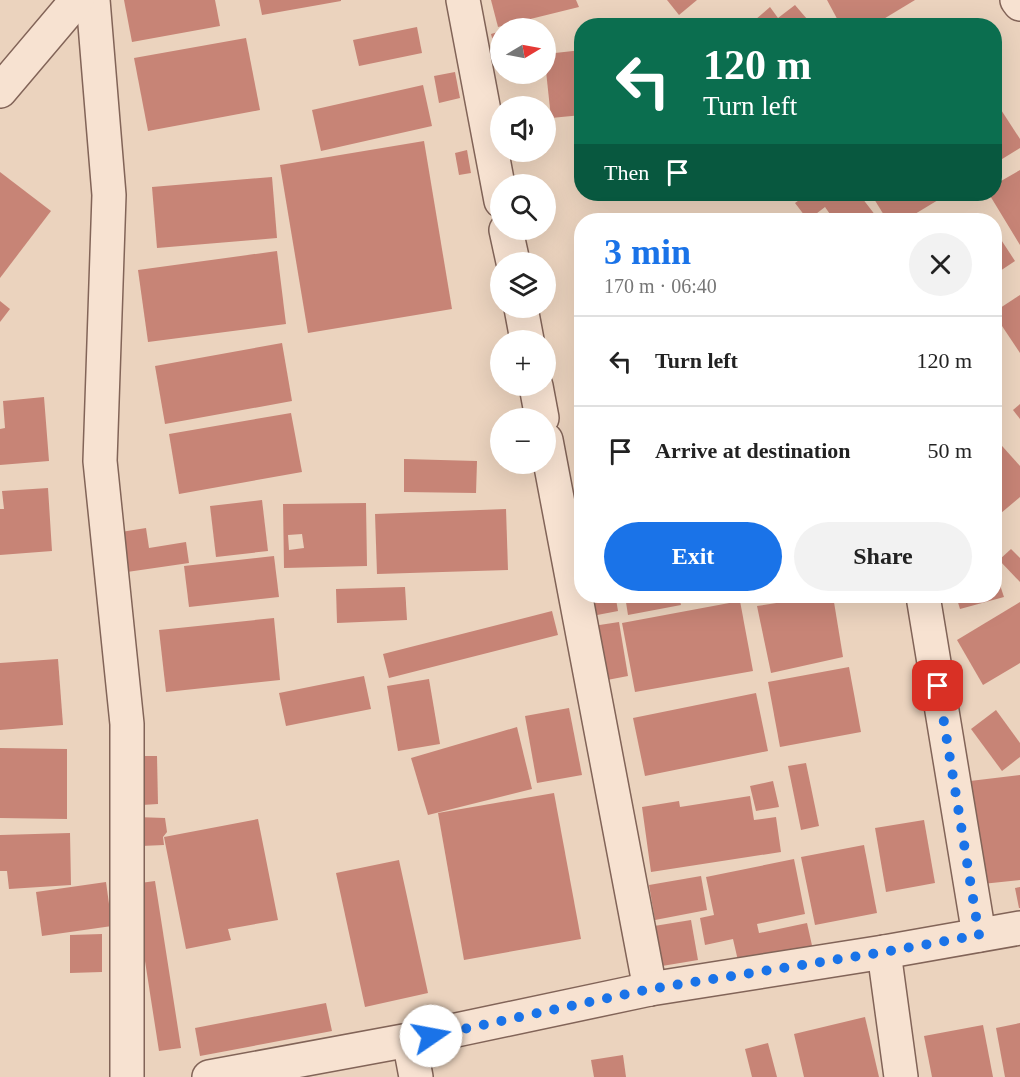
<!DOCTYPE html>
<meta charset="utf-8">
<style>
:root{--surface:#fff;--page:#f2f2f2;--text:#222;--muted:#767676;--line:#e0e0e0;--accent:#1a73e8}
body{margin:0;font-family:Georgia,serif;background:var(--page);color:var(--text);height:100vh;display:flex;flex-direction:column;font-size:22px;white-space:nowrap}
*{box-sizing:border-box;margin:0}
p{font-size:20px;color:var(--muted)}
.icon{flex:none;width:33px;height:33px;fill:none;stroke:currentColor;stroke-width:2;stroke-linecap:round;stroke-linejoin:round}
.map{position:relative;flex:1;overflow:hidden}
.side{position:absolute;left:574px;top:213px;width:428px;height:390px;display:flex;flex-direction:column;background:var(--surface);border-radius:24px;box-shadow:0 6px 24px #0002}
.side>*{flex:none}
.top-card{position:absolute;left:574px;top:18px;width:428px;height:183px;border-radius:24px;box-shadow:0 6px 24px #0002;background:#0b6e4f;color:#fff;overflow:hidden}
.needle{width:39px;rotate:80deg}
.tools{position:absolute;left:490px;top:18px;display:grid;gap:12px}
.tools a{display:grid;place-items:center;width:66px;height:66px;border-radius:50%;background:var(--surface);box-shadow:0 6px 24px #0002;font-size:30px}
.pin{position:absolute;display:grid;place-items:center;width:51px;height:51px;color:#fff;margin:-26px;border-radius:12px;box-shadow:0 3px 9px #0006}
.me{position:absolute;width:66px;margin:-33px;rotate:78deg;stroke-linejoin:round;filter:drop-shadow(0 0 4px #0008)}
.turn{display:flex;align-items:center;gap:21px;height:126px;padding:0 30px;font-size:27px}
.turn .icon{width:78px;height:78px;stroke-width:2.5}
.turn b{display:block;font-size:42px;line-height:51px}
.then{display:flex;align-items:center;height:57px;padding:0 30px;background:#0003;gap:12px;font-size:22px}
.round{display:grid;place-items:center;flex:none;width:63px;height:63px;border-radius:32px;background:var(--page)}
.overview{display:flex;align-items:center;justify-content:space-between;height:102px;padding:0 30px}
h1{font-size:36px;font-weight:800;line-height:45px;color:var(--accent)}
.action{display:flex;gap:12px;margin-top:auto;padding:12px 30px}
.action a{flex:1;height:69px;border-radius:36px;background:var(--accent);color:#fff;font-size:24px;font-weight:800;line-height:69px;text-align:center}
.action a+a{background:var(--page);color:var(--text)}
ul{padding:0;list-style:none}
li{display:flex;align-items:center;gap:18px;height:90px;padding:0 30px;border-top:2px solid var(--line)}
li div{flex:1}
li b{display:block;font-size:22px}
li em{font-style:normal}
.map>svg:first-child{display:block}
.building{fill:#c78476;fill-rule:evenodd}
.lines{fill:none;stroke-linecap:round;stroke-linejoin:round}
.minor-casing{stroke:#826458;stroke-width:36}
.minor{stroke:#f7e2d1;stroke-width:33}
.route{stroke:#1a73e8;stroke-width:10;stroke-dasharray:0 18}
</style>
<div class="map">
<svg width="1020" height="1077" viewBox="0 0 1020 1077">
<rect width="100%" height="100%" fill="#ebd3be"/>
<!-- building -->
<g class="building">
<polygon points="124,0 215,0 220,26 132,42"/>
<polygon points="259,0 341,0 341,1 262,15"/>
<polygon points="491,0 576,0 579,7 498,27"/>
<polygon points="667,0 697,0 679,15"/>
<polygon points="827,0 915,0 872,26 841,26"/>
<polygon points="795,5 813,26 748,26 770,7 778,18"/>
<polygon points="534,22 535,28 513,28"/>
<polygon points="417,27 422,53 359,66 353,40"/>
<polygon points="501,31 501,68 500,68 491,34"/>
<polygon points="246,38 260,110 148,131 134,58"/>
<polygon points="582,50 582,115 551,118 546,71 546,54"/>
<polygon points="455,72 460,98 439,103 434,76"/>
<polygon points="423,85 432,126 321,151 312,110"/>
<polygon points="994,99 1020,139 1020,148 994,164"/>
<polygon points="424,141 452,309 308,333 280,165"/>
<polygon points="467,150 471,173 459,175 455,153"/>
<polygon points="1020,170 1020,245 989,194 994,194 994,185"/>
<polygon points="0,172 51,211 0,278"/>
<polygon points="272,177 277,238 157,248 152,187"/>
<polygon points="808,194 859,194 879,220 828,220 832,217 825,207 808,220 795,203"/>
<polygon points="871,194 948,194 905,220 887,220"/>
<polygon points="946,214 950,220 936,220"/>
<polygon points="994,229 1015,261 994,275"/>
<polygon points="277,251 286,324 148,342 138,270"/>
<polygon points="1020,295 1020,353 994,314 994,312"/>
<polygon points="0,301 10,309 0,322"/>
<polygon points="282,343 292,401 165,424 155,366"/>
<polygon points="44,397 49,461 0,465 0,429 5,428 3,401"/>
<polygon points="1020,404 1020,419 1013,410"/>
<polygon points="291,413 302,472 179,494 169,434"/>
<polygon points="994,437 1020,466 1020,497 994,519"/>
<polygon points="404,459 477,461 476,493 404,492"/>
<polygon points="48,488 52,551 0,555 0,509 4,509 2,491"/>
<polygon points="262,500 268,551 216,557 210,506"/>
<path d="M366,503l1,63 -83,2 -1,-64zM302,534l2,14 -15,2 -1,-15z"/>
<polygon points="506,509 508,570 377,574 375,514"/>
<polygon points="146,528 149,548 186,542 189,563 127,572 121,532"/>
<polygon points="1011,549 1020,558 1020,582 999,560"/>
<polygon points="274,556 279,597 189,607 184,566"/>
<polygon points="994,567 1004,597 960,609 956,596 994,596"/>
<polygon points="405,587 407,620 337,623 336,589"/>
<polygon points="625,596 679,596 681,605 628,615"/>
<polygon points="681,596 719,596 719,597 683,603"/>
<polygon points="821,596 833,596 843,657 771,673 757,606"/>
<polygon points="616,599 618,611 592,616 590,604"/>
<polygon points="740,601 753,671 635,692 622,623"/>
<polygon points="1020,602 1020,663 983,685 957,640"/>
<polygon points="552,611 558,635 389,678 383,654"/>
<polygon points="274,618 280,680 166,692 159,630"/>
<polygon points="619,622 628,676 602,681 593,626"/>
<polygon points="58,659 63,725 0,730 0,663"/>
<polygon points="849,667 861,732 780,747 768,682"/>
<polygon points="364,676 371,709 286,726 279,693"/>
<polygon points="429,679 440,744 398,751 387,686"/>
<polygon points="756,693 768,751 645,776 633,718"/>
<polygon points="569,708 582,775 537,783 525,716"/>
<polygon points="996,710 1020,743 1020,757 1002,771 971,729"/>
<polygon points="517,727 532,789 428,815 411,758"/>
<polygon points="0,748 67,749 67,819 0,818"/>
<polygon points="141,756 157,756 158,804 142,805"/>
<polygon points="806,763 819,826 801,830 788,766"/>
<polygon points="1020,775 1020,880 982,884 970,781"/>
<polygon points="773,781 779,807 756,811 750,786"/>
<polygon points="554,793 581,939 464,960 438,813"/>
<polygon points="750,796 754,820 776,817 781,852 651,872 642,807 679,801 680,807"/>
<polygon points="136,817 165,818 167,832 163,837 164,845 141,846"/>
<polygon points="258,819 278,920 228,929 231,940 186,949 164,837"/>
<polygon points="924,820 935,883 886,892 875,828"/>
<polygon points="70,833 71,885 9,889 7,871 0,871 0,835"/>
<polygon points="864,845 877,913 815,925 801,857"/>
<polygon points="794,859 805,914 757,924 759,933 807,923 813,950 739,965 733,939 705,945 700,918 714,915 706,877"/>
<polygon points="399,860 428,993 365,1007 336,873"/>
<polygon points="701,876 707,910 655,920 649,885"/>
<polygon points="155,881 181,1048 159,1051 133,884"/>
<polygon points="106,882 112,926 42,936 36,892"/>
<polygon points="1020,887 1020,908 1019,908 1015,888"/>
<polygon points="691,920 698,960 656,967 648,927"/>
<polygon points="102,934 102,972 70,973 70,935"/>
<polygon points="326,1003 332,1031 200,1056 195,1028"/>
<polygon points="865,1017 879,1077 804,1077 794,1034"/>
<polygon points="1020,1023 1020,1077 1005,1077 996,1028"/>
<polygon points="983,1025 993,1077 932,1077 924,1036"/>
<polygon points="768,1043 777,1077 752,1077 745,1049"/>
<polygon points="623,1055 626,1077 594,1077 591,1060"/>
</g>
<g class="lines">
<!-- minor casing -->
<g class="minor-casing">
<g id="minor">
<polyline points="93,0 109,195 100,461 127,724 127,1077"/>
<polyline points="463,0 501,201"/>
<polyline points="1017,0 1020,4"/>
<polyline points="0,91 77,0"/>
<polyline points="506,230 513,262"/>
<polyline points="521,308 527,340"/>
<polyline points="536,386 542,418"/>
<polyline points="546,440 650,989"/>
<polyline points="923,596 979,935"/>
<polyline points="884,952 901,1077"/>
<polyline points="409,1040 416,1077"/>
<polyline points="209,1077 409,1040 650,989 884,952 1020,928"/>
</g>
</g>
<!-- minor -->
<use href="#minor" class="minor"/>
</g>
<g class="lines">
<!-- route -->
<polyline class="route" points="431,1036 650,989 884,952 979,935 938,686"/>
</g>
</svg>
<div class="tools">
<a><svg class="needle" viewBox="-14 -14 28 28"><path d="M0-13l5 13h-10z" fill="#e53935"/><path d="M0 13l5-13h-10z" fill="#767676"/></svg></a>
<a><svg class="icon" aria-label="sound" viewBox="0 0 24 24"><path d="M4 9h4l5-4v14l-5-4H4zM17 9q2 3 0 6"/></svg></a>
<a><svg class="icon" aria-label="search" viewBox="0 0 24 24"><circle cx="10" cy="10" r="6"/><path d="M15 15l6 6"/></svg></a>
<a><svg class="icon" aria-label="layers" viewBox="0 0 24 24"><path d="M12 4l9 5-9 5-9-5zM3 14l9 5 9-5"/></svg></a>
<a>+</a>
<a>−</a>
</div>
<div class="pin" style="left:938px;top:686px;background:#d93025"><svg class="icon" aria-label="arrive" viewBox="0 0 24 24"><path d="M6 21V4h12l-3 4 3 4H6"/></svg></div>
<svg class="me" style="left:431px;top:1036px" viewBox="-20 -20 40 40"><circle r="19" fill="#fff"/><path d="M0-13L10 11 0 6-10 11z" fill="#1a73e8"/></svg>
<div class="top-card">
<div class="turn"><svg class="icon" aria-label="left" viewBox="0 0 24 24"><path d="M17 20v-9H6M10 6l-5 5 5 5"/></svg><div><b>120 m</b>Turn left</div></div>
<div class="then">Then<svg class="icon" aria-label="arrive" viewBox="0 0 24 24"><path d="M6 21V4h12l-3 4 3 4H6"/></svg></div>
</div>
<section class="side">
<div class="overview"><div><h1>3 min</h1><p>170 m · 06:40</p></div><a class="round"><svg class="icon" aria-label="close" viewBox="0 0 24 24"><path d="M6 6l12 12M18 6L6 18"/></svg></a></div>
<ul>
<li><svg class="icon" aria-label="left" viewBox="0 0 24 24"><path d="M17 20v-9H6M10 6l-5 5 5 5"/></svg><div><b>Turn left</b></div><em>120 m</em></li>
<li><svg class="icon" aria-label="arrive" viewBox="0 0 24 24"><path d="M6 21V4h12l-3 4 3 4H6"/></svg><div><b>Arrive at destination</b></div><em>50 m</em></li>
</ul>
<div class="action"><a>Exit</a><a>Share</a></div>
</section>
</div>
